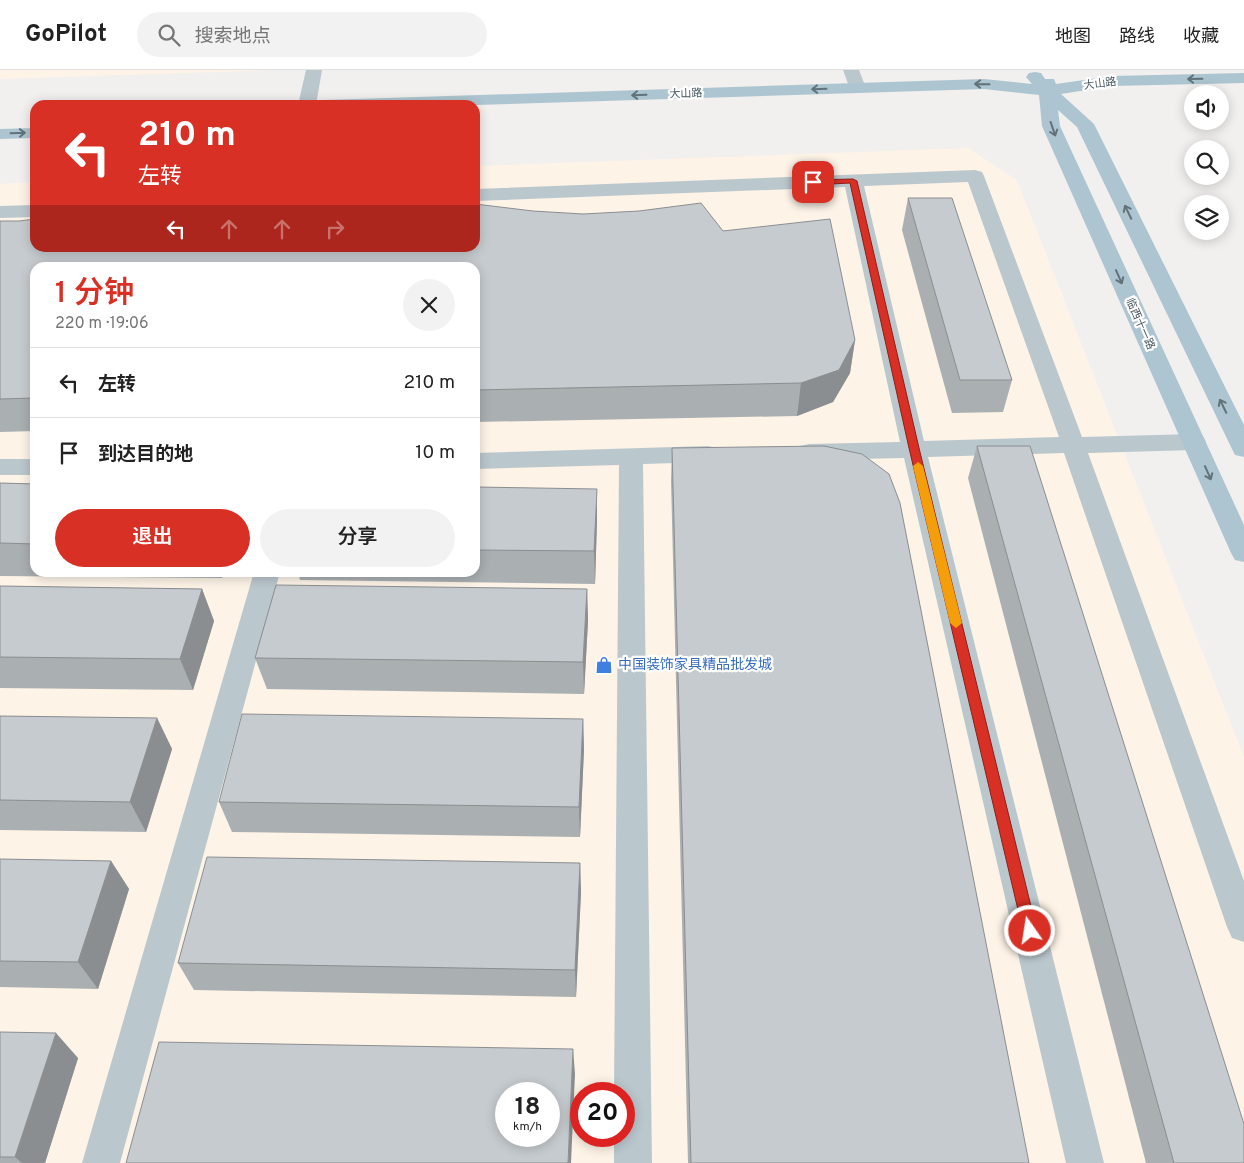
<!DOCTYPE html>
<html lang="zh">
<meta charset="utf-8">
<style>
:root{--surface:#fff;--page:#f2f2f2;--text:#222;--muted:#767676;--line:#e0e0e0;--accent:#d93025}
body{margin:0;font-family:Overpass,"Noto Sans SC",sans-serif;background:var(--page);color:var(--text);height:100vh;display:flex;flex-direction:column;font-size:19px;white-space:nowrap}
*{box-sizing:border-box;margin:0}
p{font-size:16px;color:var(--muted)}
.icon{flex:none;width:28px;height:28px;fill:none;stroke:currentColor;stroke-width:2;stroke-linecap:round;stroke-linejoin:round}
.map{position:relative;flex:1;overflow:hidden}
.details{position:absolute;left:30px;top:192px;width:450px;height:315px;display:flex;flex-direction:column;background:var(--surface);border-radius:15px;box-shadow:0 2px 12px #0003}
.details>*{flex:none}
.top-card{position:absolute;left:30px;top:30px;width:450px;height:152px;border-radius:15px;box-shadow:0 2px 12px #0003;background:#d93025;color:#fff;overflow:hidden}
.buttons{position:absolute;left:1184px;top:15px;display:grid;gap:10px}
.buttons a{display:grid;place-items:center;width:45px;height:45px;border-radius:50%;background:var(--surface);box-shadow:0 2px 12px #0003;font-size:25px}
.speed{position:absolute;left:495px;top:1012px;display:flex;gap:10px;font-size:25px;font-weight:700;text-align:center}
.speed>*{display:grid;place-content:center;width:65px;height:65px;border-radius:50%;background:var(--surface);box-shadow:0 2px 12px #0003;line-height:1}
.speed small{font-size:12px;font-weight:400}
.speed .limit{border:8px solid #d22;background:#fff;color:#111}
.pin{position:absolute;display:grid;place-items:center;width:42px;height:42px;color:#fff;margin:-21px;border-radius:10px;box-shadow:0 2px 8px #0006}
.me{position:absolute;width:55px;margin:-28px;rotate:347deg;stroke-linejoin:round;filter:drop-shadow(0 0 4px #0008)}
.turn{display:flex;align-items:center;gap:18px;height:105px;padding:0 25px;font-size:22px}
.turn .icon{width:65px;height:65px;stroke-width:2.5}
.turn b{display:block;font-size:35px;line-height:42px}
.lanes{display:flex;align-items:center;height:48px;padding:0 25px;background:#0003;justify-content:center;gap:25px;direction:ltr}
.lanes .off{opacity:.35}
.round{display:grid;place-items:center;flex:none;width:52px;height:52px;border-radius:26px;background:var(--page)}
.headline{display:flex;align-items:center;justify-content:space-between;height:85px;padding:0 25px}
h1{font-size:30px;font-weight:600;line-height:38px;color:var(--accent)}
.cta{display:flex;gap:10px;margin-top:auto;padding:10px 25px}
.cta a{flex:1;height:58px;border-radius:30px;background:var(--accent);color:#fff;font-size:20px;font-weight:600;line-height:58px;text-align:center}
.cta a+a{background:var(--page);color:var(--text)}
ul{padding:0;list-style:none}
li{display:flex;align-items:center;gap:15px;height:70px;padding:0 25px;border-top:1px solid var(--line)}
li div{flex:1}
li b{display:block;font-size:19px}
li em{font-style:normal}
header{display:flex;align-items:center;gap:30px;box-sizing:border-box;height:70px;padding:0 25px;background:var(--surface);border-bottom:1px solid var(--line)}
header strong{font-size:24px}
nav{display:flex;gap:28px;margin-inline-start:auto;font-size:18px}
.search{width:350px;height:45px;background:var(--page);display:flex;align-items:center;gap:12px;box-sizing:border-box;padding:0 18px;border-radius:28px;color:var(--muted);font-size:19px}
.map>svg:first-child{display:block}
.commercial{fill:#fdf3e7;fill-rule:evenodd}
.lines{fill:none;stroke-linecap:round;stroke-linejoin:round}
.minor{fill:#bac7cd;fill-rule:evenodd}
.major{fill:#adc5d0;fill-rule:evenodd}
.wall{fill:#aaafb2}
.shaded-wall{fill:#8b8e91}
.building{fill:#c6cbcf;stroke:#8b8e91;fill-rule:evenodd}
.oneway{stroke:#60727a}
.route{fill:#d93025;stroke:#8d1f18}
.slow{fill:#f59e0b}
.labels{text-anchor:middle;dominant-baseline:central;stroke-width:4.5;stroke-linejoin:round;paint-order:stroke}
.far-street-label{font-size:11px;fill:#46575e;stroke:#fff}
.shop-label{font-size:14px;fill:#366cbe;stroke:#fff;text-anchor:start}
</style>
<header>
<strong>GoPilot</strong>
<div class="search"><svg class="icon" aria-label="search" viewBox="0 0 24 24"><circle cx="10" cy="10" r="6"/><path d="M15 15l6 6"/></svg>搜索地点</div>
<nav><a>地图</a><a>路线</a><a>收藏</a></nav>
</header>
<div class="map">
<svg width="1244" height="1093" viewBox="0 0 1244 1093">
<rect width="100%" height="100%" fill="#f2efef"/>
<!-- commercial -->
<g class="commercial">
<polygon points="0,0 277,0 0,9"/>
<path d="M968,78l49,32 227,577v406h-1244v-979l35,-2v66h440v-82zM35,198h440v304h-440zM506,1024h43v42h-43zM581,1024h43v42h-43z"/>
</g>
<g class="lines">
<!-- minor -->
<g class="minor">
<polygon points="306,0 322,0 316,35 298,35"/>
<polygon points="843,0 859,0 866,18 863,22 857,23 851,22"/>
<path d="M975,100l7,2 2,4 98,261 112,-3 9,2 3,6 -3,6 -9,2 -106,3 156,428v61l-12,-4 -5,-11 -163,-474 -136,4 176,706h-38l-162,-705 -95,2 -9,-2 -3,-6 3,-6 9,-2 91,-2 -55,-255 -370,14v-12zM968,112l91,255 -135,4 -60,-255z"/>
<polygon points="35,135 35,147 0,148 0,136"/>
<polygon points="708,376 717,378 720,384 717,390 708,392 643,394 652,1093 614,1093 614,1066 624,1066 624,1024 614,1024 619,395 475,399 475,383"/>
<rect x="0" y="389" width="35" height="16"/>
<polygon points="254,502 280,502 120,1093 82,1093"/>
</g>
<!-- major -->
<g class="major">
<polygon points="1035,2 1041,3 1045,9 1054,9 1056,14 1112,6 1244,3 1244,13 1112,16 1061,24 1094,54 1244,355 1244,387 1235,385 1232,379 1077,57 1058,40 1060,56 1244,455 1244,492 1235,490 1231,483 1042,56 1039,25 984,19 475,35 315,35 318,31 324,30 984,9 1032,14 1026,7 1029,3"/>
<polygon points="35,58 35,68 0,69 0,59"/>
</g>
</g>
<!-- wall -->
<g class="wall">
<polygon points="908,128 1012,310 1003,342 952,343 902,160"/>
<polygon points="533,141 723,161 855,270 850,303 833,332 797,346 475,352 475,198 35,198 35,361 0,362 0,151 35,178 475,178"/>
<polygon points="977,376 1244,1093 1146,1093 968,408"/>
<polygon points="672,378 1029,1093 688,1093 671,410"/>
<polygon points="0,413 35,414 35,502 224,502 222,508 0,506"/>
<polygon points="475,417 597,451 595,514 300,510 298,502 475,502"/>
<polygon points="0,516 202,519 214,551 193,620 0,618"/>
<polygon points="587,519 588,551 584,624 267,619 255,588"/>
<polygon points="0,646 157,648 172,679 146,762 0,760"/>
<polygon points="583,649 584,679 580,767 232,762 219,732"/>
<polygon points="0,789 111,791 129,819 98,919 0,917"/>
<polygon points="580,793 581,822 576,927 194,920 178,893"/>
<polygon points="0,962 78,988 45,1093 0,1093"/>
</g>
<!-- shaded-wall -->
<g class="shaded-wall">
<polygon points="855,270 850,303 833,332 797,346 801,313"/>
<polygon points="597,419 597,451 595,514 594,481"/>
<polygon points="220,502 224,502 222,508"/>
<polygon points="202,519 214,551 193,620 180,589"/>
<polygon points="587,519 588,551 584,624 583,592"/>
<polygon points="157,648 172,679 146,762 130,732"/>
<polygon points="583,649 584,679 580,767 579,737"/>
<polygon points="111,791 129,819 98,919 78,892"/>
<polygon points="580,793 581,822 576,927 575,900"/>
<polygon points="56,963 78,988 45,1093 22,1093 15,1087"/>
<polygon points="573,979 575,1004 571,1093 568,1093"/>
</g>
<!-- building -->
<g class="building">
<polygon points="908,128 952,128 1012,310 960,310"/>
<polygon points="701,133 723,161 830,149 855,270 839,300 801,313 475,320 475,198 35,198 35,328 0,329 0,151 19,151 35,149 35,178 475,178 475,134 533,141 583,144 639,141"/>
<polygon points="824,376 862,384 889,404 900,433 1029,1093 691,1093 672,378"/>
<polygon points="977,376 1030,376 1244,1054 1244,1093 1174,1093"/>
<polygon points="0,413 35,414 35,474 0,473"/>
<polygon points="475,417 597,419 594,481 475,480"/>
<polygon points="276,515 587,519 583,592 255,588"/>
<polygon points="0,516 202,519 180,589 0,587"/>
<polygon points="242,644 583,649 579,737 219,732"/>
<polygon points="0,646 157,648 130,732 0,730"/>
<polygon points="207,787 580,793 575,900 178,893"/>
<polygon points="0,789 111,791 78,892 0,891"/>
<polygon points="0,962 56,963 15,1087 0,1087"/>
<path d="M159,972l414,7 -5,114h-442zM506,1024h43v42h-43z"/>
</g>
<!-- one-way arrows -->
<defs><path id="oneway-shaft" d="M-6 0H5M1.5-3L5.5 0L1.5 3" fill="none" stroke-width="1.6" stroke-linecap="round" stroke-linejoin="round" transform="scale(1.25)"/></defs>
<g class="oneway">
<use href="#oneway-shaft" transform="translate(1195 9) rotate(179)"/>
<use href="#oneway-shaft" transform="translate(982 14) rotate(-179)"/>
<use href="#oneway-shaft" transform="translate(819 19) rotate(178)"/>
<use href="#oneway-shaft" transform="translate(639 25) rotate(178)"/>
<use href="#oneway-shaft" transform="translate(1053 59) rotate(71)"/>
<use href="#oneway-shaft" transform="translate(18 63) rotate(-2)"/>
<use href="#oneway-shaft" transform="translate(1128 142) rotate(-116)"/>
<use href="#oneway-shaft" transform="translate(1119 207) rotate(66)"/>
<use href="#oneway-shaft" transform="translate(1223 336) rotate(-116)"/>
<use href="#oneway-shaft" transform="translate(1208 403) rotate(66)"/>
</g>
<!-- route -->
<polygon class="route" points="853,109 857,111 919,378 1037,861 1035,866 1030,868 1025,866 1023,861 909,378 850,113 813,115 809,112 813,110"/>
<!-- slow -->
<polygon class="slow" points="918,392 923,396 962,553 956,558 950,553 913,396"/>
<!-- icons -->
<defs>
<g id="shop-bare" transform="scale(1.35)"><path d="M-5-2.5h2.3a2.7 3.5 0 0 1 5.4 0H5L5.5 6h-11ZM-1.5-2.5h3a1.5 2.3 0 0 0-3 0Z" fill="#3f7fe0" stroke="#fff" stroke-width="2.5" paint-order="stroke"/></g>
</defs>
<g fill-rule="evenodd">
<use href="#shop-bare" x="604" y="595"/>
</g>
<g class="labels">
<!-- far-street labels -->
<g class="far-street-label">
<text transform="translate(1100 14) rotate(-7)">大山路</text>
<text transform="translate(686 24) rotate(-2)">大山路</text>
<text transform="translate(1140 254) rotate(66)">临西十一路</text>
</g>
<!-- shop labels -->
<g class="shop-label">
<text x="618" y="595">中国装饰家具精品批发城</text>
</g>
</g>
</svg>
<div class="buttons">
<a><svg class="icon" aria-label="sound" viewBox="0 0 24 24"><path d="M4 9h4l5-4v14l-5-4H4zM17 9q2 3 0 6"/></svg></a>
<a><svg class="icon" aria-label="search" viewBox="0 0 24 24"><circle cx="10" cy="10" r="6"/><path d="M15 15l6 6"/></svg></a>
<a><svg class="icon" aria-label="layers" viewBox="0 0 24 24"><path d="M12 4l9 5-9 5-9-5zM3 14l9 5 9-5"/></svg></a>
</div>
<div class="speed"><div>18<small>km/h</small></div><div class="limit">20</div></div>
<div class="pin" style="left:813px;top:112px;background:#d93025"><svg class="icon" aria-label="arrive" viewBox="0 0 24 24"><path d="M6 21V4h12l-3 4 3 4H6"/></svg></div>
<svg class="me" style="left:1030px;top:861px" viewBox="-20 -20 40 40"><circle r="17" fill="#d93025" stroke="#fff" stroke-width="3"/><path d="M0-11L8 9 0 5-8 9z" fill="#fff"/></svg>
<div class="top-card">
<div class="turn"><svg class="icon" aria-label="left" viewBox="0 0 24 24"><path d="M17 20v-9H6M10 6l-5 5 5 5"/></svg><div><b>210 m</b>左转</div></div>
<div class="lanes"><svg class="icon" aria-label="left" viewBox="0 0 24 24"><path d="M17 20v-9H6M10 6l-5 5 5 5"/></svg><svg class="icon off" aria-label="ahead" viewBox="0 0 24 24"><path d="M12 20V5M6 11l6-6 6 6"/></svg><svg class="icon off" aria-label="ahead" viewBox="0 0 24 24"><path d="M12 20V5M6 11l6-6 6 6"/></svg><svg class="icon off" aria-label="right" viewBox="0 0 24 24"><path d="M7 20v-9h11M14 6l5 5-5 5"/></svg></div>
</div>
<section class="details">
<div class="headline"><div><h1>1 分钟</h1><p>220 m · 19:06</p></div><a class="round"><svg class="icon" aria-label="close" viewBox="0 0 24 24"><path d="M6 6l12 12M18 6L6 18"/></svg></a></div>
<ul>
<li><svg class="icon" aria-label="left" viewBox="0 0 24 24"><path d="M17 20v-9H6M10 6l-5 5 5 5"/></svg><div><b>左转</b></div><em>210 m</em></li>
<li><svg class="icon" aria-label="arrive" viewBox="0 0 24 24"><path d="M6 21V4h12l-3 4 3 4H6"/></svg><div><b>到达目的地</b></div><em>10 m</em></li>
</ul>
<div class="cta"><a>退出</a><a>分享</a></div>
</section>
</div>
